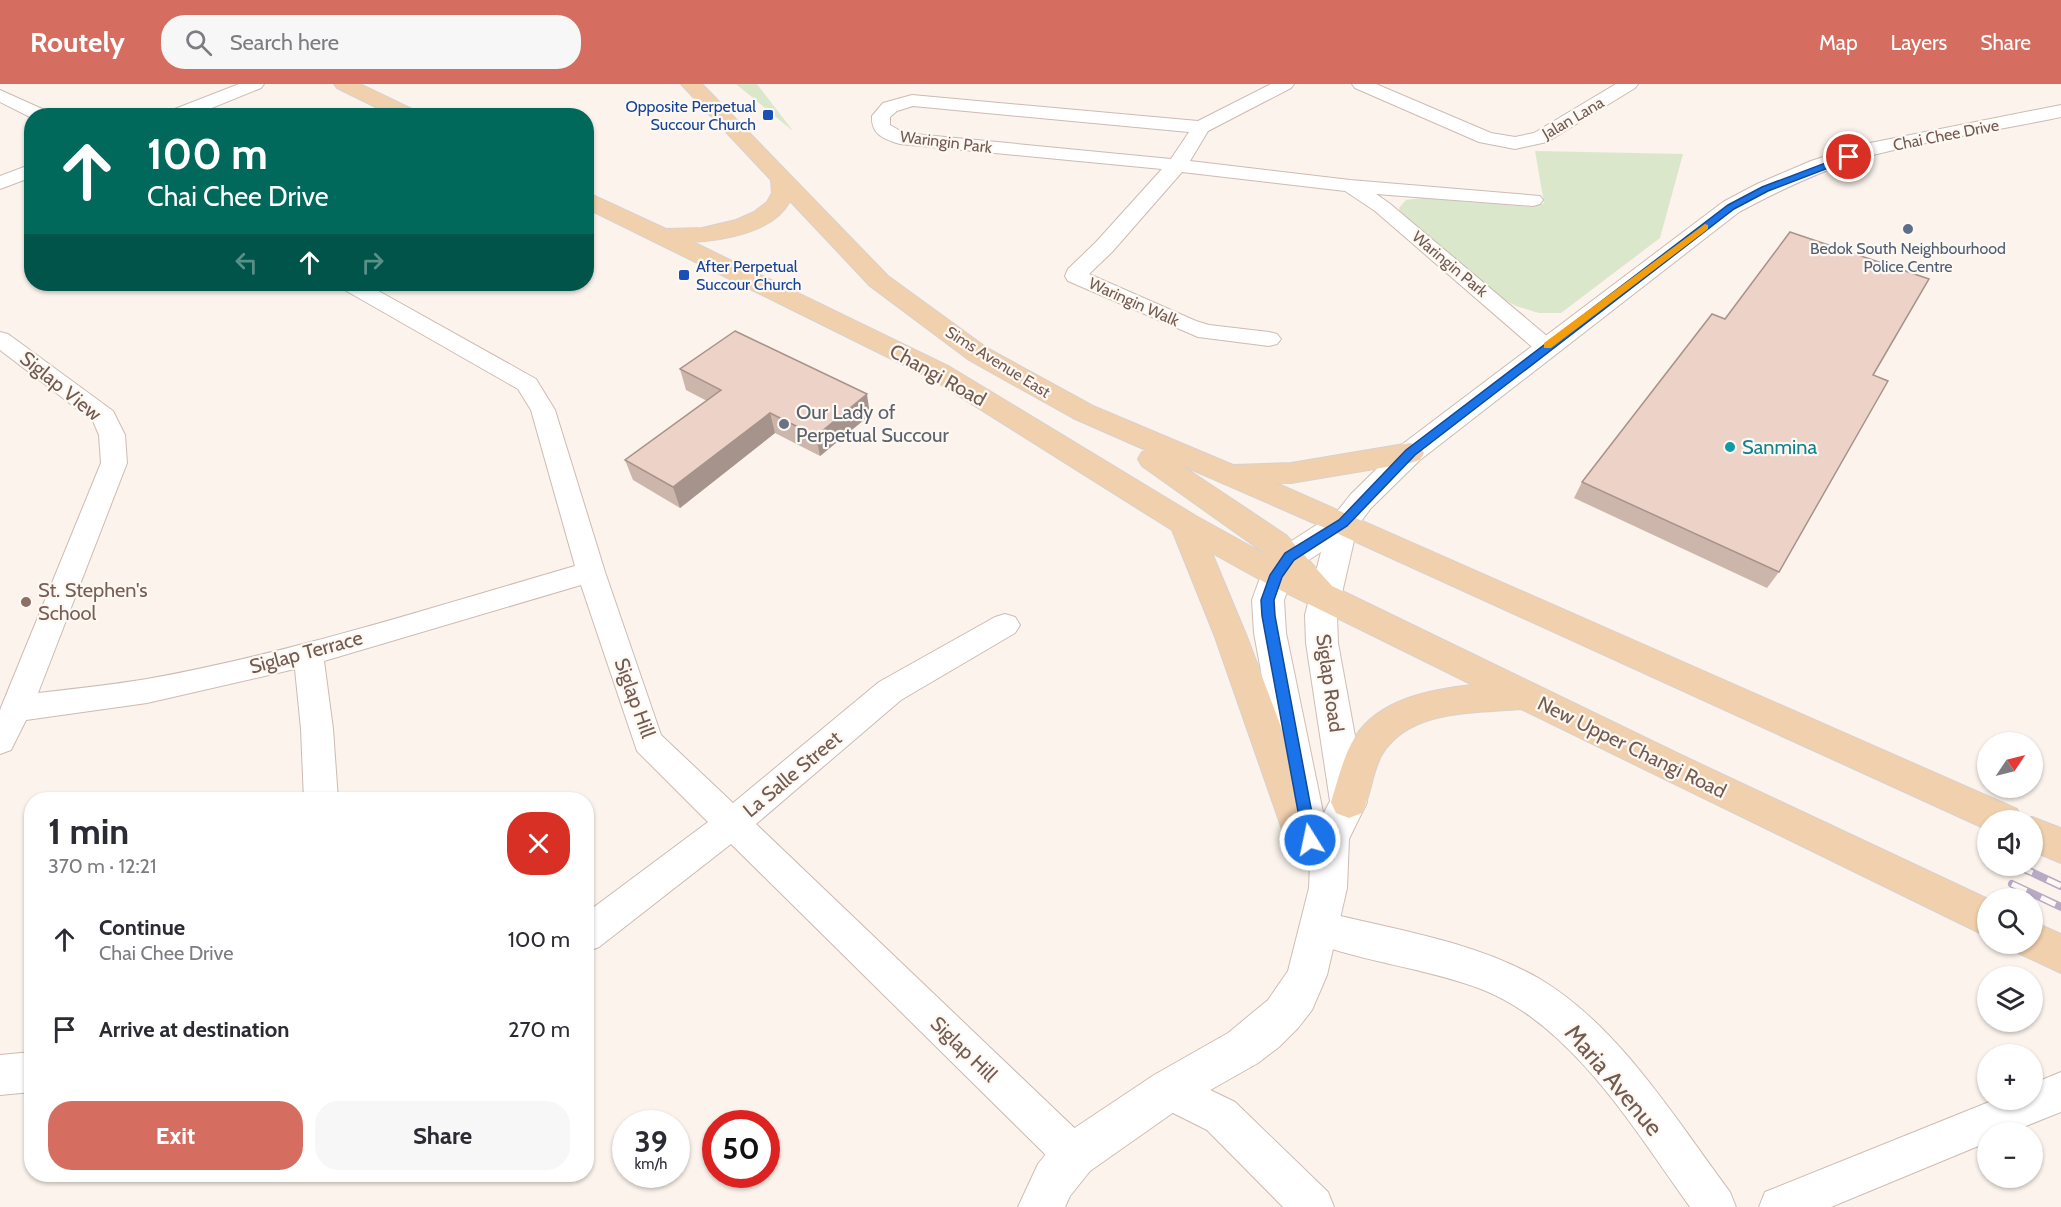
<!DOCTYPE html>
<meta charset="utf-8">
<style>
:root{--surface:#fff;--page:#f7f7f7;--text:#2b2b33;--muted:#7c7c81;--accent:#d56e61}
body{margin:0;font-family:Cabin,sans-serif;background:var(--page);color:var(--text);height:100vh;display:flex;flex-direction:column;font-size:22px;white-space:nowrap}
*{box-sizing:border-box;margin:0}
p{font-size:20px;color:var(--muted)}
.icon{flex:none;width:33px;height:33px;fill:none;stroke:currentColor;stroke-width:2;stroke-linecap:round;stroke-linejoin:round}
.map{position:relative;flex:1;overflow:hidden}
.side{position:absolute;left:24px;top:708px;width:570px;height:390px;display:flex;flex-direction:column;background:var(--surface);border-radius:24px;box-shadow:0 2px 4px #0004}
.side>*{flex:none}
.hud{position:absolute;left:24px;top:24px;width:570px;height:183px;border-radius:24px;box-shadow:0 2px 4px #0004;background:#00695c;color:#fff;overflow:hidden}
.needle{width:39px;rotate:55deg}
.fabs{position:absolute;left:1977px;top:648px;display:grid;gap:12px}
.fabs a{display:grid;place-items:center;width:66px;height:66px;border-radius:50%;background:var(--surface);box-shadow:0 2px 4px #0004;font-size:30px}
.speed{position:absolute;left:612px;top:1026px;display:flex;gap:12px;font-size:30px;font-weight:700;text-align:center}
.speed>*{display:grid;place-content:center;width:78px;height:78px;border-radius:50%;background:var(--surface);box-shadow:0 2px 4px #0004;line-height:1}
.speed small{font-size:15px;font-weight:400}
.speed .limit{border:9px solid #d22;background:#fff;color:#111}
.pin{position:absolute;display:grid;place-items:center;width:51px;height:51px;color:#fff;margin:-26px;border:3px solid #fff;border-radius:50%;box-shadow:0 2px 6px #0007}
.me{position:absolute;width:66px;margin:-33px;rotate:350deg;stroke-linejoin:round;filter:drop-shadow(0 0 4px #0008)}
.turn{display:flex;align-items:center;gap:21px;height:126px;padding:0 24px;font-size:27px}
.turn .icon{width:78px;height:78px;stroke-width:2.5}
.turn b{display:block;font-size:42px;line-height:51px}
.lanes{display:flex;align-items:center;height:57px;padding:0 24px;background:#0003;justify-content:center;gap:30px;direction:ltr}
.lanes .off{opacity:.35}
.round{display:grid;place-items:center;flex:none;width:63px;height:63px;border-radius:24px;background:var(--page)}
.headline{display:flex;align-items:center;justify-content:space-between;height:102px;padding:0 24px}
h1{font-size:36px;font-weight:700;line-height:45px}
.primary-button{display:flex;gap:12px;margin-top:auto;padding:12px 24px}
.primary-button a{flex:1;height:69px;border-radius:24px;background:var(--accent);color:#fff;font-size:24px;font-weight:700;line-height:69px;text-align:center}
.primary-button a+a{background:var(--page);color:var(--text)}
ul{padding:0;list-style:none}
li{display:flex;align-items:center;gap:18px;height:90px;padding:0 24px}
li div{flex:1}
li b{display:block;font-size:22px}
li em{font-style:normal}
header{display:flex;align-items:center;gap:36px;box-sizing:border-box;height:84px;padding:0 30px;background:var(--accent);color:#fff}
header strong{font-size:28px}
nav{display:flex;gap:33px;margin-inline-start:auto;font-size:21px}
.search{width:420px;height:54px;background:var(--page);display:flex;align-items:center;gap:15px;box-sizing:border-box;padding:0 21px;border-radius:24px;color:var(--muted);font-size:22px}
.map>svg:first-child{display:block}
.green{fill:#dae7cb}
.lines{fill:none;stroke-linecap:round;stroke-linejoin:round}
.minor-casing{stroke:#ccbbb3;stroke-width:2}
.tertiary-casing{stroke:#ccbbb3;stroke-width:2}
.secondary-casing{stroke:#d0bdb3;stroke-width:2}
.primary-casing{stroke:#d8d1ce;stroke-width:2}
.minor{fill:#fff;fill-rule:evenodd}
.tertiary{fill:#fff;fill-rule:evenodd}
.secondary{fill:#fff;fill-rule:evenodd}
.primary{fill:#f1d0ad;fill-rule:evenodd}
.rail-casing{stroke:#b6aac4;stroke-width:8}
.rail{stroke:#fdf8f2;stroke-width:5;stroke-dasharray:16;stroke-linecap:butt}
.wall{fill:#ccb5ab}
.shaded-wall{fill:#a6938b}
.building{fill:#edd2c7;stroke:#a6938b;stroke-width:1.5}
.route{fill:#1a73e8;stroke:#114b97;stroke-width:1.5}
.slow{fill:#f59e0b}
.transit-dot{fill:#1a4fb4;stroke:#fdf8f2;stroke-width:2}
.service-dot{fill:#5c6f8a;stroke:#fdf8f2;stroke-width:2}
.worship-dot{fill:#6b7280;stroke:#fdf8f2;stroke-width:2}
.culture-dot{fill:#0f9aa8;stroke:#fdf8f2;stroke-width:2}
.education-dot{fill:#8d6e63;stroke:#fdf8f2;stroke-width:2}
.labels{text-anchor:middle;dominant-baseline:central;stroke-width:4.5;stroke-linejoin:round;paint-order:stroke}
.far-transit-label{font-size:16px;fill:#164399;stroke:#fdf8f2;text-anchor:end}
.far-street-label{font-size:16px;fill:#735a51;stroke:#fdf8f2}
.far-service-label{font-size:16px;fill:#4e5e75;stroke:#fdf8f2}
.street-label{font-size:20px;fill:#735a51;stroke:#fdf8f2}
.worship-label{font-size:20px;fill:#5b616d;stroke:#fdf8f2;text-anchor:start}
.culture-label{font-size:20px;fill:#0d838f;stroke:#fdf8f2;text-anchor:start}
.education-label{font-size:20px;fill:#785e54;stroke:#fdf8f2;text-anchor:start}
.near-street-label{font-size:24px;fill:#735a51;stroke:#fdf8f2}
</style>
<header>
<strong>Routely</strong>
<div class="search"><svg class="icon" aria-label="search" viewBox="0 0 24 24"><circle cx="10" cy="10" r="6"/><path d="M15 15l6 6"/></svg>Search here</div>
<nav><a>Map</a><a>Layers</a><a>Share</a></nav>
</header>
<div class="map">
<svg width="2061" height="1123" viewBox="0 0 2061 1123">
<rect width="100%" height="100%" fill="#fbf3ec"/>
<!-- green -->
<g class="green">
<polygon points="736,0 757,0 793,47"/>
<polygon points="1535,67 1683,70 1660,154 1561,229 1539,229 1516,222 1502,214 1400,128 1399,124 1406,116 1422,114 1533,123 1544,119"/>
</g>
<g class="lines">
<!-- minor casing -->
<g class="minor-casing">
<g id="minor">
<polygon points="239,0 264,0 261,4 192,32 165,32 167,28"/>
<path d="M1271,0h23l-3,4 -83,43 -18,30 160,19 190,16 3,4 -3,4 -7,2 -157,-12 13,9 165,139 4,5 -4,5 -8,2 -8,-2 -163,-141 -30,-20 -163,-19 -70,80 -23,22 107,47 13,4 60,7 8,2 4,5 -4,5 -8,2 -71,-9 -130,-56 -3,-5 3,-7 28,-27 66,-73 -262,-25c-17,-5 -29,-10 -28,-28l11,-13 29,-8 286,26zM913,22l276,26 -18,27 -267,-26 -14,-8v-8l7,-6z"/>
<polygon points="1352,0 1376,0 1491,49 1515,53 1534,49 1616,0 1638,0 1635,4 1547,58 1515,65 1479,58 1355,4"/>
<polygon points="0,6 49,28 51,32 32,32 32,34 0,18"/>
<polygon points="32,80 32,93 0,105 0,92"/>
<path d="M340,200h26l170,95 19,31 50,162 56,163 72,68 146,-121 116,-65 10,-3 10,3 5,8 -5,8 -114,67 -145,124 332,317 6,14 -6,14 -14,6 -14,-6 -329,-325 -132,103 -13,5v-39l122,-91 -71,-71 -56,-166 -257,76 9,68 5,71h-34l-3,-71 -6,-60 -148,34 -121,17 -15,30 -11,4v-44l101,-247 -2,-28 -6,-14 -93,-71v-18l8,2 105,77 12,24 2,28 -89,230c36,-4 72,-8 109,-14 145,-26 286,-72 428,-113l-44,-156 -13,-21 -175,-100z"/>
<path d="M1319,827c73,18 155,30 221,68 79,47 136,141 190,213l6,15h-46c-54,-75 -118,-183 -209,-218 -56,-21 -118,-27 -175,-49l-5,-12 5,-12z"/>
<polygon points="32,968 32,1008 0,1011 0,971"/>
<polygon points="1169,986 1235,1018 1328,1108 1334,1123 1283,1123 1207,1046 1155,1020 1149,1006 1155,992"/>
<polygon points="2061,988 2061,1028 2011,1048 1988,1048 1988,1058 1831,1123 1759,1123 1765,1108 1994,1016 2032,1016 2032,1000"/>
</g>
</g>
<!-- tertiary casing -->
<g class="tertiary-casing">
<path id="tertiary" d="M2061,21v12c-62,13 -126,22 -188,38 -47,13 -91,34 -134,57l-319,248 -49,48 -17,23 -11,3 -11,-3 -4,-8 23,-29 49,-48 323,-244 34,-18 54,-23 49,-16z"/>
</g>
<!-- secondary casing -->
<g class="secondary-casing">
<polygon id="secondary" points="1343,428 1354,431 1358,439 1337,531 1338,559 1367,718 1349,755 1347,804 1327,891 1312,926 1298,944 1279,963 1258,979 1184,1021 1090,1087 1070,1112 1065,1123 1018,1123 1038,1080 1058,1055 1154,991 1228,949 1268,916 1288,887 1309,804 1311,754 1330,717 1306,559 1305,531 1321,468 1301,481 1292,494 1284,516 1286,549 1323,728 1318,739 1305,744 1292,739 1287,728 1254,549 1252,516 1261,491 1279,465 1332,431"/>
</g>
<!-- primary casing -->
<g class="primary-casing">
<g id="primary">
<polygon points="334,0 360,0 418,28 421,32 394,32 337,4"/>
<path d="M681,0h21l186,192 99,72 106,58 140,59 58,-2 119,-20 10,3 4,7 -4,7 -10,3 -119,20h-15l741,326 6,11 9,-3 29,11v35l-29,-12v-31h-44v10l-656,-299 -151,-66 105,70 46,51 347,168 309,145v38l-467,-228c-46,4 -113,0 -140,47 -9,17 -10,39 -19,57l-13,5 -13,-5 -5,-11c7,-22 12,-45 24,-65 24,-38 77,-48 118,-52l-207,-102 -54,-30 35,84 70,185 6,6 6,12 -6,12 -13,5c-14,-6 -20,-11 -27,-25l-68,-195 -43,-107 -240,-151 -346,-171v-16l80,37 36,-1 34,-8 18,-8 13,-10 5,-9 -1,-13zM790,117l80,85 99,74 104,58 75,33 -6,1 -4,7 4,7 128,91 -74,-41 -246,-149 -257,-125c32,-2 81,-10 97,-41z"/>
<polygon points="2032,837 2061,850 2061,889 2018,869 2014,860 2032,860"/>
</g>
</g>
<!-- minor -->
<use href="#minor" class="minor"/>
<!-- tertiary -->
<use href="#tertiary" class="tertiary"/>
<!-- secondary -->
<use href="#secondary" class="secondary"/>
<!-- primary -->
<use href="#primary" class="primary"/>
<!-- rail casing -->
<g class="rail-casing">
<g id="rail">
<polyline points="2018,782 2061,802"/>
<polyline points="2012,800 2061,823"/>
</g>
</g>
<!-- rail -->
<use href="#rail" class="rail"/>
</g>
<!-- wall -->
<g class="wall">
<polygon points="1725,235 1873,291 1779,488 1767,504 1574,414 1582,398"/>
<polygon points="680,285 870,331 820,372 775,349 680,424 633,396 625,376 707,317 686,306"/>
</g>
<!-- shaded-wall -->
<g class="shaded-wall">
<polygon points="867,310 870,331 820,372 816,352"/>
<polygon points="770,329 775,349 680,424 673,403"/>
</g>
<!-- building -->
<g class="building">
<polygon points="1790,148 1929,195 1873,291 1888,297 1779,488 1582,398 1712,230 1725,235"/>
<polygon points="735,247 867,310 816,352 770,329 673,403 625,376 721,306 680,285"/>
</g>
<!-- route -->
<polygon class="route" points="1849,70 1853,73 1852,75 1768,107 1734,125 1415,371 1347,442 1294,476 1282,493 1274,516 1275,532 1317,756 1315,760 1310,762 1304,760 1262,532 1261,516 1270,491 1285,469 1339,436 1406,366 1728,121 1762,103"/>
<!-- slow -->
<polygon class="slow" points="1705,140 1708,141 1708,145 1551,264 1544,264 1544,259"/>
<!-- markers -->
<g class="transit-dot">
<rect x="762" y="25" width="12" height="12" rx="3"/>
<rect x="678" y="185" width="12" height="12" rx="3"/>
</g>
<circle class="service-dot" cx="1908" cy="145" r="6"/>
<circle class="worship-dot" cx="784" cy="340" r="6"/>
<circle class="culture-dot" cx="1730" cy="363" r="6"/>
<circle class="education-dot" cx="26" cy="518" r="6"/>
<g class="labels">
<!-- far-transit labels -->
<g class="far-transit-label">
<text x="756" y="22">Opposite Perpetual<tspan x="756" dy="18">Succour Church</tspan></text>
<text x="696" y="182" text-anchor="start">After Perpetual<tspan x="696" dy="18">Succour Church</tspan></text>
</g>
<!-- far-street labels -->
<g class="far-street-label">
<text transform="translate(1573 34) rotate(-30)">Jalan Lana</text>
<text transform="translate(1946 51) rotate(-11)">Chai Chee Drive</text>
<text transform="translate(946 58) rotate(7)">Waringin Park</text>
<text transform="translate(1450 180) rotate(40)">Waringin Park</text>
<text transform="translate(1134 218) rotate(24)">Waringin Walk</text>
<text transform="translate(998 278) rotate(32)">Sims Avenue East</text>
</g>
<!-- far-service labels -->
<g class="far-service-label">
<text x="1908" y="164">Bedok South Neighbourhood<tspan x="1908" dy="18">Police Centre</tspan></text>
</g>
<!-- street labels -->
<g class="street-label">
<text transform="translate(938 291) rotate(29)">Changi Road</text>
<text transform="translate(61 302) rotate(39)">Siglap View</text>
<text transform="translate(306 568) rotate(-15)">Siglap Terrace</text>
<text transform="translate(1330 599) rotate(82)">Siglap Road</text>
<text transform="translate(635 614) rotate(70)">Siglap Hill</text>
<text transform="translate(1632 663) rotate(26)">New Upper Changi Road</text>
<text transform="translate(792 690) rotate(-40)">La Salle Street</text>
<text transform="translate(964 965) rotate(44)">Siglap Hill</text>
</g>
<!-- worship labels -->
<g class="worship-label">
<text x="796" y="328">Our Lady of<tspan x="796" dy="23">Perpetual Succour</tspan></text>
</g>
<!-- culture labels -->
<g class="culture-label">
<text x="1742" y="363">Sanmina</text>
</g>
<!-- education labels -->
<g class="education-label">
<text x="38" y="506">St. Stephen's<tspan x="38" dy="23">School</tspan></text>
</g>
<!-- near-street labels -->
<g class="near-street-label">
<text transform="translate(1614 996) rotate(50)">Maria Avenue</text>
</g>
</g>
</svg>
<div class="fabs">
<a><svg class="needle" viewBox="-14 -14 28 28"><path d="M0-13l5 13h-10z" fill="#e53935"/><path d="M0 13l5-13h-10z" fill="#7c7c81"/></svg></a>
<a><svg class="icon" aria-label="sound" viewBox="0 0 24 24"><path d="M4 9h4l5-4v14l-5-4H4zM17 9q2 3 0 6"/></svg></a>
<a><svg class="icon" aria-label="search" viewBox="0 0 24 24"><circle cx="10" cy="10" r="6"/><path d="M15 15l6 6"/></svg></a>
<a><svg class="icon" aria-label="layers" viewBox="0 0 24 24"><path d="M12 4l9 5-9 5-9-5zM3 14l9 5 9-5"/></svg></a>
<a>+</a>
<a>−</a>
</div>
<div class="speed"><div>39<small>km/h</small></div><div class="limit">50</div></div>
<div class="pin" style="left:1849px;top:73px;background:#d93025"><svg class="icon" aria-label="arrive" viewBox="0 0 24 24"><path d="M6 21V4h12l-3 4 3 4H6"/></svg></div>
<svg class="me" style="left:1310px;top:756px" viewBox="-20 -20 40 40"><circle r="17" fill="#1a73e8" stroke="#fff" stroke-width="3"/><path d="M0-11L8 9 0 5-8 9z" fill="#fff"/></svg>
<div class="hud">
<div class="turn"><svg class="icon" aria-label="ahead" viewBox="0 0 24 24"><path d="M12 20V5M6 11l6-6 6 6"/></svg><div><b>100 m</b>Chai Chee Drive</div></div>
<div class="lanes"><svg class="icon off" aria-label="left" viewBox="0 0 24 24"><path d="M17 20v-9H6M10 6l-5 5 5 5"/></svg><svg class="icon" aria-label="ahead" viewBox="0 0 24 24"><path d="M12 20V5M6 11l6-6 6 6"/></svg><svg class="icon off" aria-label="right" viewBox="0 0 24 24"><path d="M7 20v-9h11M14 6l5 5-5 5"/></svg></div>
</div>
<section class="side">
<div class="headline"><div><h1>1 min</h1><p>370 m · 12:21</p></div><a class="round" style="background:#d93025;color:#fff"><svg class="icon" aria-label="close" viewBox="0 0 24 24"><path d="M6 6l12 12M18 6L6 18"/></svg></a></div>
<ul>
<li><svg class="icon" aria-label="ahead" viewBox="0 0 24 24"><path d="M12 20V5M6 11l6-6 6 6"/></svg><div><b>Continue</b><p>Chai Chee Drive</p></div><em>100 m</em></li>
<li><svg class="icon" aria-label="arrive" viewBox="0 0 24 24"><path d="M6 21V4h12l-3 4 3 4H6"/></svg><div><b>Arrive at destination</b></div><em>270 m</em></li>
</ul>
<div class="primary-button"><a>Exit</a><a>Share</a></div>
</section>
</div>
